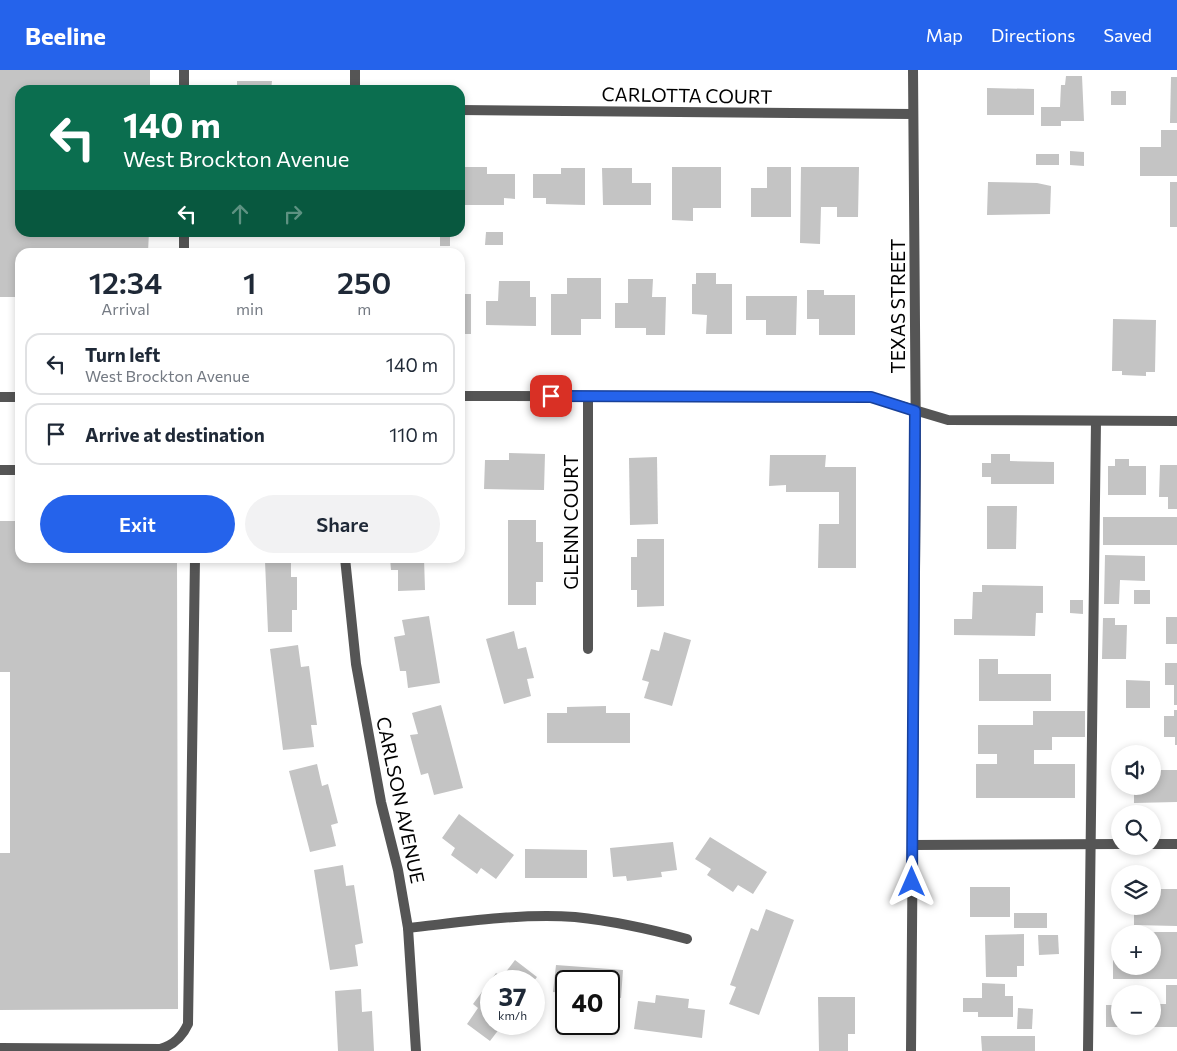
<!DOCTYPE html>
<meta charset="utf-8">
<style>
:root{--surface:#fff;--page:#f2f2f3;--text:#1f2937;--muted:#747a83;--line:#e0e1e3;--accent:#2563eb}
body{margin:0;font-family:Commissioner,sans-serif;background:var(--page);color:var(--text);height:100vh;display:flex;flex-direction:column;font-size:19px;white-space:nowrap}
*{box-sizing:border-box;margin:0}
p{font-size:16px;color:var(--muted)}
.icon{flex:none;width:28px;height:28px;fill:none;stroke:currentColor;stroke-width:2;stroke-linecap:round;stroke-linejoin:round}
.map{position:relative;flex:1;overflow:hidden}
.drawer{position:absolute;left:15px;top:178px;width:450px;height:315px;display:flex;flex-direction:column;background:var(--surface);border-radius:15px;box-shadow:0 2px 8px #0003}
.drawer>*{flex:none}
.top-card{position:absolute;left:15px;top:15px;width:450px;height:152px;border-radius:15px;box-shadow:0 2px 8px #0003;background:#0b6e4f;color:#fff;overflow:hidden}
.tools{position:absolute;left:1111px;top:675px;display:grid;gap:10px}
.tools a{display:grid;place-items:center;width:50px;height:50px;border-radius:50%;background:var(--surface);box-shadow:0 2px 8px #0003;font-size:25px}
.speed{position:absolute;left:480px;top:900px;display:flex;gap:10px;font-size:25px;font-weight:700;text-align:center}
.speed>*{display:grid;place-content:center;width:65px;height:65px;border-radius:50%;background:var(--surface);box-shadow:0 2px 8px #0003;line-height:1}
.speed small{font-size:12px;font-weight:400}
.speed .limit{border:2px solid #111;border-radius:8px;background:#fff;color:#111}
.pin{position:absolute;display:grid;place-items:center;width:42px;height:42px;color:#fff;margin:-21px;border-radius:10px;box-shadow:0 2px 8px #0006}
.me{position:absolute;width:55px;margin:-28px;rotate:0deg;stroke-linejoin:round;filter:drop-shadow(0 0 4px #0008)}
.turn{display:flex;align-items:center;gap:18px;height:105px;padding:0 25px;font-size:22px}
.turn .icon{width:65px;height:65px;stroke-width:2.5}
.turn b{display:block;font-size:35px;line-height:42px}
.lanes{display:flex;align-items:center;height:48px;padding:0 25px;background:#0003;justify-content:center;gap:25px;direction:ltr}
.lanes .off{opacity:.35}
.eta{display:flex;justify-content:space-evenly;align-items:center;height:85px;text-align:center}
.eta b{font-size:30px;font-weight:600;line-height:35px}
.button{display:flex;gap:10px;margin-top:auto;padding:10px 25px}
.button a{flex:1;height:58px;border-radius:30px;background:var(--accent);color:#fff;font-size:20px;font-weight:600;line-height:58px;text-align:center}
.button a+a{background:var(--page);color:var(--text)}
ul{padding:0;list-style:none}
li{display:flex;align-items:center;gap:15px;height:62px;margin:0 10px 8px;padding:0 15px;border:2px solid var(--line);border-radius:15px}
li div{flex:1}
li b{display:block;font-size:19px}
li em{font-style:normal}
header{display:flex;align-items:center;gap:30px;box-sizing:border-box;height:70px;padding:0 25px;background:var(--accent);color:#fff}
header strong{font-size:24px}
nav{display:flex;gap:28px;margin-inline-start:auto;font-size:18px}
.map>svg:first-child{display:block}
.building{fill:#c4c4c4}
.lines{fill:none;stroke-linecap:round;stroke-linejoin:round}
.service{stroke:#555;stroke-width:10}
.minor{stroke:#555;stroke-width:10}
.tertiary{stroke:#555;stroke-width:10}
.route-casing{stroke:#184099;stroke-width:12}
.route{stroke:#2563eb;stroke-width:9}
.labels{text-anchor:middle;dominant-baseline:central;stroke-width:4;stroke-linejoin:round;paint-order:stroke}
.street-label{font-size:19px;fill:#000;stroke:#fff}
</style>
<header>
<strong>Beeline</strong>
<nav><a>Map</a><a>Directions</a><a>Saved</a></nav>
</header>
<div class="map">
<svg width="1177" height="981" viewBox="0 0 1177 981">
<rect width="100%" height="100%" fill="#fff"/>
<!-- building -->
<g class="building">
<polygon points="0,0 150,0 150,20 20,20 20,162 149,162 148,182 20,182 20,227 0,227"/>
<polygon points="1066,6 1082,6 1084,51 1061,51 1061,56 1041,56 1041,37 1060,37 1061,15 1065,15"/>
<polygon points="1171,7 1177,7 1177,53 1170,53"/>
<polygon points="237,11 272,11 271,20 237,20"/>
<polygon points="987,18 1034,19 1034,45 987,45"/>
<rect x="1111" y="21" width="15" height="14"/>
<polygon points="1161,60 1177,60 1177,106 1140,106 1140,77 1161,77"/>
<polygon points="1070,81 1084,82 1084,96 1070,95"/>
<rect x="1036" y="84" width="23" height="11"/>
<polygon points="463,97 487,97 487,104 515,104 515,129 504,128 504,135 462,135"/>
<polygon points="672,97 721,97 721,138 693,138 693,151 672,150"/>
<polygon points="767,97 791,97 791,147 751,147 751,118 767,118"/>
<polygon points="801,97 859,97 858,147 837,147 837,137 821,137 820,174 800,173"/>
<polygon points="561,98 585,98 585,135 546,134 546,128 533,128 533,104 561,104"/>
<polygon points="602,98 632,98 632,113 651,113 651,135 603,135"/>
<polygon points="988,112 1037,113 1051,116 1050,144 987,145"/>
<rect x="1170" y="112" width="7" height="45"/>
<rect x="440" y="162" width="10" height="14"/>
<polygon points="486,162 503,162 503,175 485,175"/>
<polygon points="696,203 716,203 716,214 732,214 732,264 706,264 707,245 692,244 692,214 696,214"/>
<polygon points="567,208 601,208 601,249 581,249 581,265 551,265 551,224 567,224"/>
<polygon points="628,209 653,209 652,227 666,227 665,265 646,265 646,258 615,258 615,233 628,233"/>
<polygon points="499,211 530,211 530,227 536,227 536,256 486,255 486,231 498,231"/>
<polygon points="807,220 824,220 824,225 855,225 855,265 819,265 819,249 807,249"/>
<rect x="460" y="224" width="11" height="40"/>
<polygon points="746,226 797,226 796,265 766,265 766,250 746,250"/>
<polygon points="1113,249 1156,250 1155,302 1146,302 1146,306 1122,305 1122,301 1112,301"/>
<polygon points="509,383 545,384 544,420 484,419 485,390 509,390"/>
<polygon points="991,384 1010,384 1010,391 1054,392 1054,414 991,414 991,407 982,407 982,393 991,393"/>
<polygon points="770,385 826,385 825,397 856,397 856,498 818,498 819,454 839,454 839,422 786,422 786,415 769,416"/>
<polygon points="657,387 658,454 630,455 629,388"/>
<polygon points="1115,389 1129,389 1129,396 1146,396 1146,425 1108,425 1108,396 1115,396"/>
<polygon points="1160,395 1177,395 1177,439 1168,439 1168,427 1159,427"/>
<polygon points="987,436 1017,436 1016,479 987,479"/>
<rect x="1103" y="447" width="74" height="28"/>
<polygon points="508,450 536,450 536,472 543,472 543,512 536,512 536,535 508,535"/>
<polygon points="0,451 20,451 20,488 177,488 178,939 0,940 0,783 10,783 10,602 0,602"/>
<polygon points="637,469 664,469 664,536 637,537 637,520 631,520 631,487 637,487"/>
<polygon points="1105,485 1145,486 1145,511 1120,510 1119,534 1104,534"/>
<polygon points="390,488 424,488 425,520 398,521 398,500 391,500"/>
<polygon points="265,491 291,491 291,507 297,507 297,540 292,540 292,562 268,562"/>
<polygon points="982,515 1043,516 1043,543 1036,543 1035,566 954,565 954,549 972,549 973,522 982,522"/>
<rect x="1134" y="520" width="16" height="14"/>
<polygon points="1070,530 1083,530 1083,544 1070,543"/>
<polygon points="429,546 440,613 408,618 406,601 400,601 394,567 405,565 402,550"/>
<rect x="1166" y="547" width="11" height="27"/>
<polygon points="1103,548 1115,548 1115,555 1127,555 1126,589 1102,589"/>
<polygon points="514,561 518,579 526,577 534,608 527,609 531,626 504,634 486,569"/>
<polygon points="664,562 691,570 672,636 644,628 649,612 642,610 651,579 659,581"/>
<polygon points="298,575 301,597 309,596 317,655 311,655 314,677 283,680 270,579"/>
<polygon points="979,589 998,589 998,604 1051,604 1051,631 979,631"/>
<polygon points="1165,593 1177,593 1177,635 1174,635 1174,615 1165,615"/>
<polygon points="1126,610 1150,611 1150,638 1126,638"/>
<polygon points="441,635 463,718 434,725 428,703 421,705 410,665 418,664 412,643"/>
<polygon points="606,636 606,643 630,643 630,673 547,673 547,643 567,643 567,637"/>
<polygon points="1174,640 1177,640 1177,675 1175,675 1175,667 1164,667 1164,646 1174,646"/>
<polygon points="1033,641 1085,641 1085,667 1052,667 1052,680 1034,680 1034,694 1075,694 1075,728 976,728 976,694 997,694 997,684 978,684 978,655 1033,655"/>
<polygon points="317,694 322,716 328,714 338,753 331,755 336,776 310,782 289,701"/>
<polygon points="1152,700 1177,700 1177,732 1134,733 1134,716 1152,716"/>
<polygon points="459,744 514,785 496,809 481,798 477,804 451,785 455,778 442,768"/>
<polygon points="710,767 767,802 753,824 738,815 733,822 707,805 711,799 695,789"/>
<polygon points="673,772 677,800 661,802 662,807 627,811 626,806 613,807 610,778"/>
<polygon points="525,779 587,780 587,808 525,808"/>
<polygon points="343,795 346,816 354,815 363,873 355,875 358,896 330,900 314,800"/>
<rect x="970" y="817" width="40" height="30"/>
<polygon points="1152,819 1177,819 1177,856 1134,855 1134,836 1152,836"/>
<polygon points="766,839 794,850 759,945 729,934 736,917 730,915 751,858 758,861"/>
<rect x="1014" y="843" width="33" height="15"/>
<polygon points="1152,862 1177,862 1177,909 1113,909 1113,881 1120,881 1120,896 1152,896"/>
<polygon points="1024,864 1024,896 1017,896 1017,907 986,907 985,865"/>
<polygon points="1038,865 1058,865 1059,884 1039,885"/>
<polygon points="515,890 537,907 534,911 491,911 491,954 503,954 490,971 467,954 478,938 473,934 496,903 502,907"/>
<polygon points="556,895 623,900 621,928 609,927 609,911 566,911 566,923 553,922"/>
<polygon points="982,913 1005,914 1005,926 1013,926 1013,947 978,947 978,942 963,942 963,928 982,928"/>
<polygon points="1166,915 1177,915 1177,957 1152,957 1152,934 1166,934"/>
<polygon points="361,919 362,942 372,941 374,981 338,981 335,921"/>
<rect x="1126" y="922" width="26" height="2"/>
<polygon points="656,925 689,929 688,938 705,940 702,968 634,959 638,931 655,933"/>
<polygon points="818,927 855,927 855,964 848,964 848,981 819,981"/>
<rect x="1106" y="935" width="14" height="22"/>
<polygon points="1018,938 1033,939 1032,959 1017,959"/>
<polygon points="981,966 1035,966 1035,981 982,981"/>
</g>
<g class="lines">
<!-- service -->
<g class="service">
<polyline points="184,20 184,0"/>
<polyline points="184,162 184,182"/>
<polyline points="0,400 20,400"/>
<path d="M0,978l160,1c14,-4 22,-12 28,-25l7,-466"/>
<polyline points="1088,981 1096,351"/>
</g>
<!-- minor -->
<g class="minor">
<polyline points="355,20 355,0"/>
<polyline points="460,40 913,44"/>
<polyline points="460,326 871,327 948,350 1177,351"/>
<polyline points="588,326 588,579"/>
<polyline points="0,327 20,327"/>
<polyline points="345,488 356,594 381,732 398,800 408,858 416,981"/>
<polyline points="1152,774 1177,774"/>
<polyline points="912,775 1120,774"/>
<path d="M408,858c55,-6 112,-15 167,-11 38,4 75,12 112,22"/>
</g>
<!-- tertiary -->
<polyline class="tertiary" points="911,981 916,382 913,0"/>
</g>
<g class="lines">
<!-- route casing -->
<g class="route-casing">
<polyline id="route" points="551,326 871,327 915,341 912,812"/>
</g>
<!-- route -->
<use href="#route" class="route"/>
</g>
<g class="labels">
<!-- street labels -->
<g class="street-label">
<text transform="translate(687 25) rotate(1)">CARLOTTA COURT</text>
<text transform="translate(897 236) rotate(-90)">TEXAS STREET</text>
<text transform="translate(570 452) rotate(-90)">GLENN COURT</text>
<text transform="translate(401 730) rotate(78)">CARLSON AVENUE</text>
</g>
</g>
</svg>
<div class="tools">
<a><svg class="icon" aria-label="sound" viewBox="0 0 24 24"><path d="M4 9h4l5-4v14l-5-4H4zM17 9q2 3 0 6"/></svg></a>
<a><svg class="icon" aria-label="search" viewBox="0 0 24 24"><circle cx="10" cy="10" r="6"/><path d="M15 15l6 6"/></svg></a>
<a><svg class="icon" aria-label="layers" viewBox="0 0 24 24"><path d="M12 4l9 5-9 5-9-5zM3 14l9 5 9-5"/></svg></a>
<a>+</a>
<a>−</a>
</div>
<div class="speed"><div>37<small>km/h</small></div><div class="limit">40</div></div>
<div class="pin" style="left:551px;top:326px;background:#d93025"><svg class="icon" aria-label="arrive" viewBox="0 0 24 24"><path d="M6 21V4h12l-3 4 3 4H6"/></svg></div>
<svg class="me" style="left:912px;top:812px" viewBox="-20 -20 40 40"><path d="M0-17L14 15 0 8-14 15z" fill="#2563eb" stroke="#fff" stroke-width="4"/></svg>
<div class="top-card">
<div class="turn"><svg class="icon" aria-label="left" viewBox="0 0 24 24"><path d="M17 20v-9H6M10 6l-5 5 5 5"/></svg><div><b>140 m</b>West Brockton Avenue</div></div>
<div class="lanes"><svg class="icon" aria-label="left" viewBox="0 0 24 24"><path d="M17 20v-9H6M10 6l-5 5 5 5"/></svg><svg class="icon off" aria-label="ahead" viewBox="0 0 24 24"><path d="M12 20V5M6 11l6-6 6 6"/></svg><svg class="icon off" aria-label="right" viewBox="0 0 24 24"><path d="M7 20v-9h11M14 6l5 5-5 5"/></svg></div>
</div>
<section class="drawer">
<div class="eta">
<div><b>12:34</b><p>Arrival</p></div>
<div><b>1</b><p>min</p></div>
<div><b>250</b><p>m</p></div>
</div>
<ul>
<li><svg class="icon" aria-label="left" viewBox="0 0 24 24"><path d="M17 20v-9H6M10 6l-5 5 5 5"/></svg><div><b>Turn left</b><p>West Brockton Avenue</p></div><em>140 m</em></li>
<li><svg class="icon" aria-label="arrive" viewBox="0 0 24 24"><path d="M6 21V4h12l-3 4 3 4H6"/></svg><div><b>Arrive at destination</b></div><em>110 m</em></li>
</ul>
<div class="button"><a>Exit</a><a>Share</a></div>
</section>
</div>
